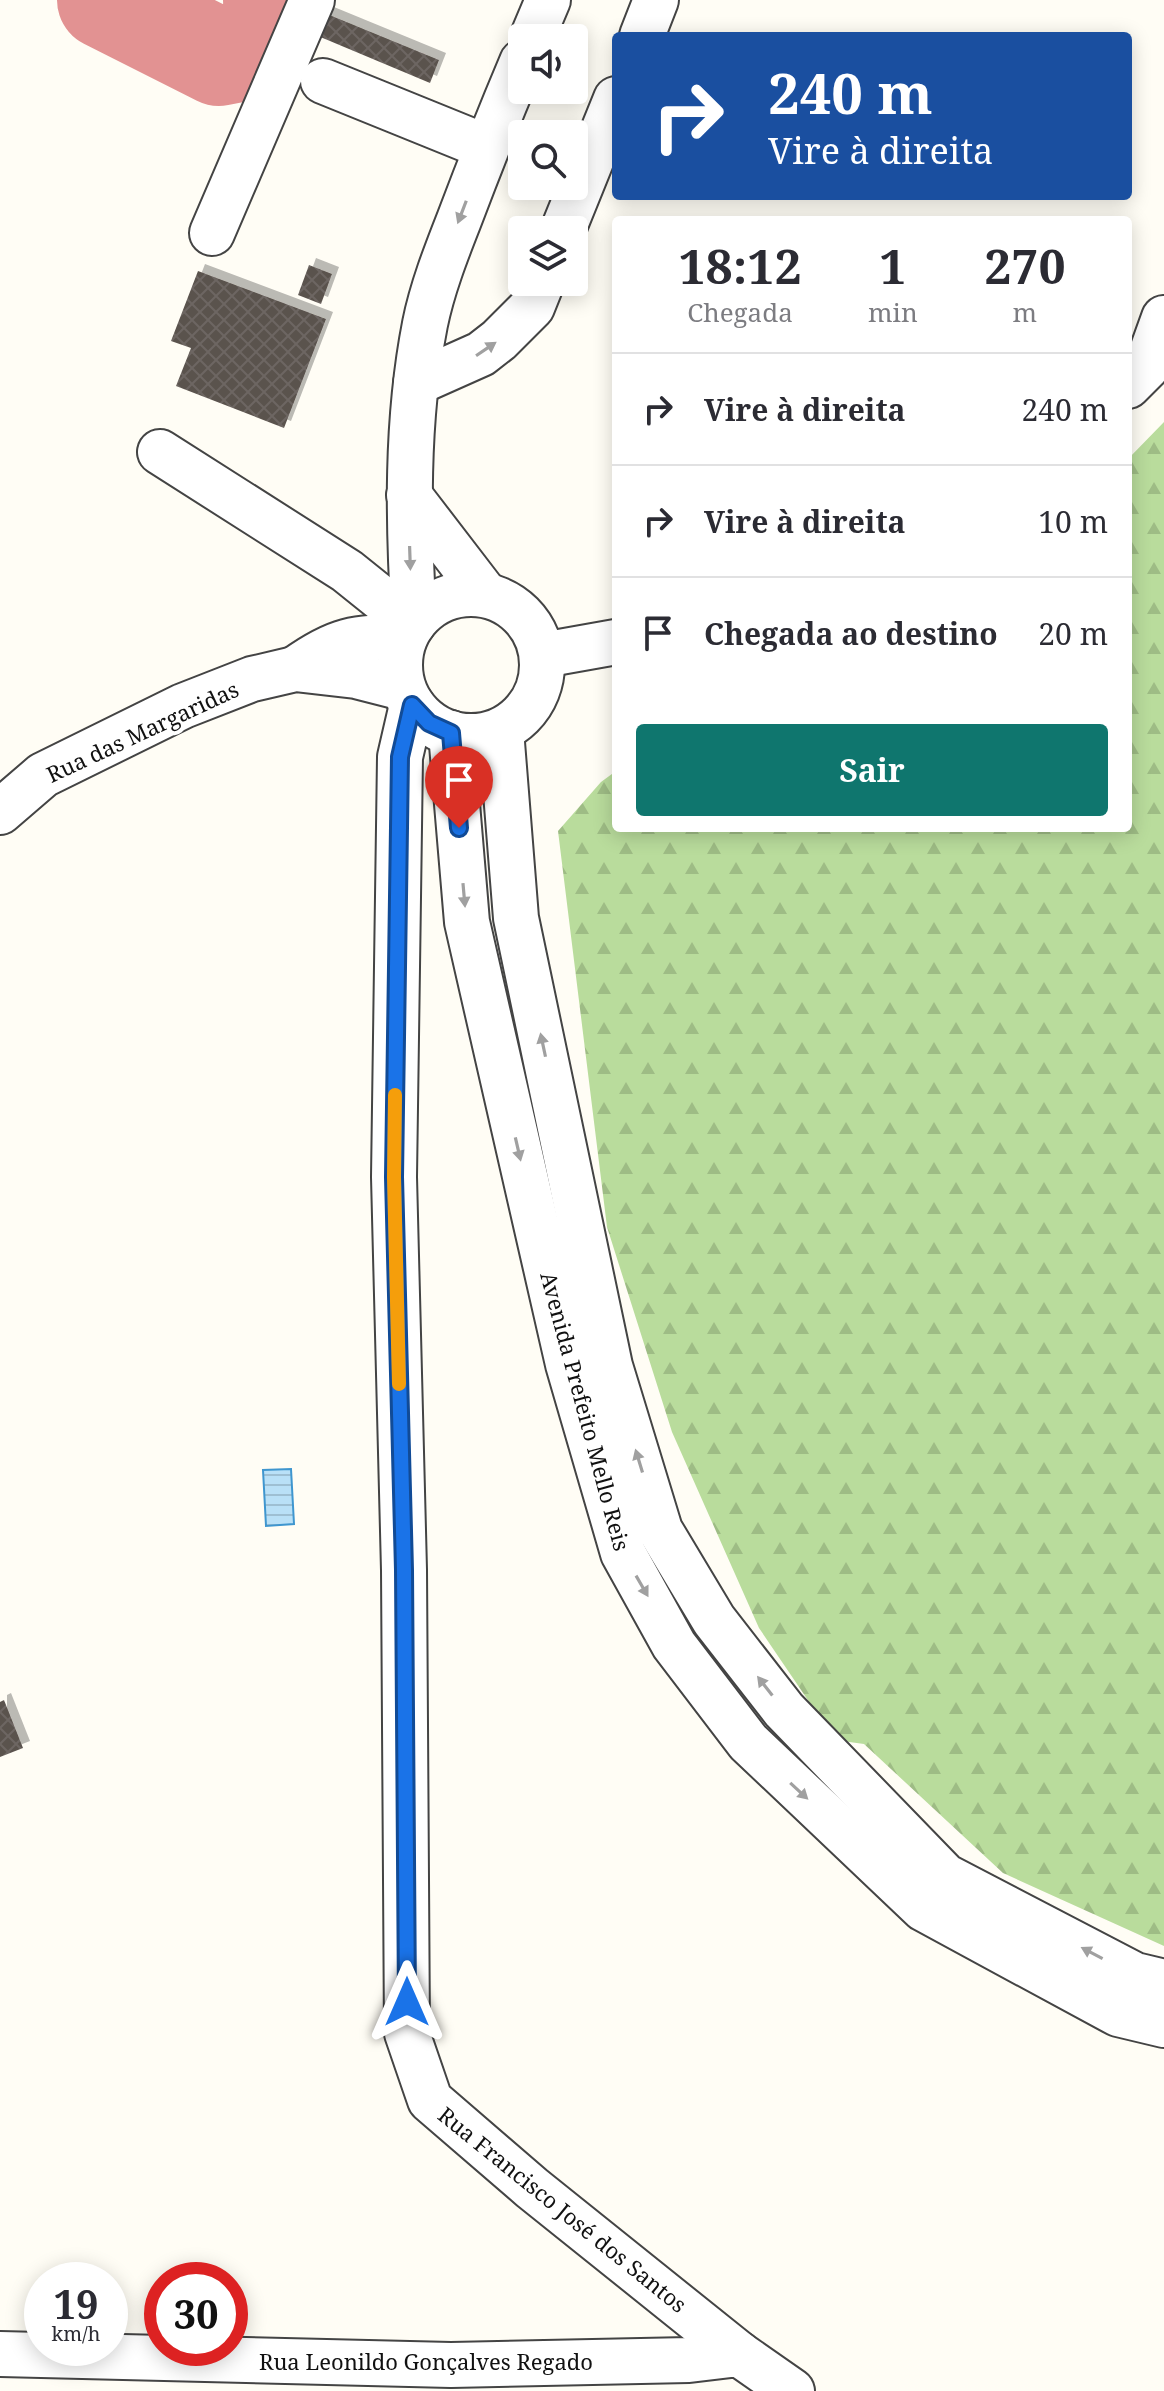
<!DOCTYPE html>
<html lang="pt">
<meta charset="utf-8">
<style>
:root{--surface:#fff;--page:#f2f2f3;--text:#2b2b33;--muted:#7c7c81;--line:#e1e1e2;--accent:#0f766e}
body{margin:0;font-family:"Noto Serif",serif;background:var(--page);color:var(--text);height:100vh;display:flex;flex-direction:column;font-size:30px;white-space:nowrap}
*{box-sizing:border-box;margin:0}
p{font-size:26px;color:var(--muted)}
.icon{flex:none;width:44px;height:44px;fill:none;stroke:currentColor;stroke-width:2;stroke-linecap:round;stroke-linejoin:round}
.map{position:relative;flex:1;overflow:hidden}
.panel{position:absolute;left:612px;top:216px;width:520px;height:616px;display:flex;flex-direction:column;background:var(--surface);border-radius:8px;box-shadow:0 4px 20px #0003}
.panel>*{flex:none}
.guide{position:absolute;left:612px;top:32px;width:520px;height:168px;border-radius:8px;box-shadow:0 4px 20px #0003;background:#1a4fa0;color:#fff;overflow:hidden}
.tools{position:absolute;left:508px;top:24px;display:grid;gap:16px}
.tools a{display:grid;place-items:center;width:80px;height:80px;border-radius:8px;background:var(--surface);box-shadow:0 4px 20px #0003;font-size:40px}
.speed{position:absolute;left:24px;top:2262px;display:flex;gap:16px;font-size:40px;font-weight:700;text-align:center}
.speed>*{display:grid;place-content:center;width:104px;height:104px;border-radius:50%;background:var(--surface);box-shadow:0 4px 20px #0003;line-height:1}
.speed small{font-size:20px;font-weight:400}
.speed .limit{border:12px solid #d22;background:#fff;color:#111}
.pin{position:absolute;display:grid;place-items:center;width:68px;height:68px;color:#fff;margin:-82px -34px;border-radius:50% 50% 50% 0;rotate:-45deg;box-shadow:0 0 8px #0007}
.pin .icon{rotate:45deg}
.me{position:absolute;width:88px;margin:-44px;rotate:0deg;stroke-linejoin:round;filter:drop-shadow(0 0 6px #0008)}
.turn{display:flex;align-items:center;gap:28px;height:168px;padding:0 24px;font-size:36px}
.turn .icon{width:104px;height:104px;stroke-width:2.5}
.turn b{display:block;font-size:56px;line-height:68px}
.eta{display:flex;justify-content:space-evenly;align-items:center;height:136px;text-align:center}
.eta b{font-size:48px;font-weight:700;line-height:56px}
.cta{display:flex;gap:16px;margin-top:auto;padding:16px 24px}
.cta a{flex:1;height:92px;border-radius:8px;background:var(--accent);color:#fff;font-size:32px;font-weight:700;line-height:92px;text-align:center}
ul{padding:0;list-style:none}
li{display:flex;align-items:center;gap:24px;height:112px;padding:0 24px;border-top:2px solid var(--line)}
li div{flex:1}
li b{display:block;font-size:30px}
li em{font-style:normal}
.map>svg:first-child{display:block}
.forest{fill:url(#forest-firs)}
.water{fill:url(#water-rules);stroke:#3f96cf;stroke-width:2}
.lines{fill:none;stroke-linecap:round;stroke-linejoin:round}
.taxiway{stroke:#e29292;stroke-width:98}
.building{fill:url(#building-cross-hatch);filter:url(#shadow)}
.minor-casing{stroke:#444;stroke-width:48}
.minor{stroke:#fff;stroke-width:44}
.oneway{fill:#a0a0a0}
.route-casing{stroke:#114b97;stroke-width:20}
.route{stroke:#1a73e8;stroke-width:14}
.slow{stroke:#f59e0b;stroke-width:14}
.labels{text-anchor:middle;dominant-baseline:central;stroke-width:8;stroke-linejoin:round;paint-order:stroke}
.street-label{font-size:22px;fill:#111;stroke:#fff}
</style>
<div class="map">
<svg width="1164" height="2391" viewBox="0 0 1164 2391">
<defs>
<pattern id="forest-firs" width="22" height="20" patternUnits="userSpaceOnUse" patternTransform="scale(2)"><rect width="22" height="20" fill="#b9dc9c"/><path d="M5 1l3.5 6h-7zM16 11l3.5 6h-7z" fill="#9ebc85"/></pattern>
<pattern id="water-rules" width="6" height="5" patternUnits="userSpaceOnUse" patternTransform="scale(2)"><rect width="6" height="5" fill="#b9e0f7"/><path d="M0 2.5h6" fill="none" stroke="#9ebfd3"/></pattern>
<pattern id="building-cross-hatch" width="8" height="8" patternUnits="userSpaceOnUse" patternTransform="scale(2)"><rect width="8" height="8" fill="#5a524d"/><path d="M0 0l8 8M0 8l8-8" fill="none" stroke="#6d6662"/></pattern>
<filter id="shadow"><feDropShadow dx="7" dy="-7" stdDeviation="0" flood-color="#0004"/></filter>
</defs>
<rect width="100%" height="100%" fill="#fffdf5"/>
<!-- forest -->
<polygon class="forest" points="1164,422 1164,1946 1003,1873 864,1744 835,1740 759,1628 672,1432 607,1227 558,831 601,782 616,771 616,828 1128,828 1128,459"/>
<!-- water -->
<polygon class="water" points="291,1469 294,1524 266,1526 263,1470"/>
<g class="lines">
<!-- taxiway -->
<polyline class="taxiway" points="106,0 219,57 245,52 265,36 273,7 272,0"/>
</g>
<!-- building -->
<g class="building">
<polygon points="327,14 439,60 430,83 318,36"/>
<polygon points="309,265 332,274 321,304 298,295"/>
<polygon points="198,271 326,319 284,428 176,386 191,348 171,341"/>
<polygon points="4,1700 23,1748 0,1757 0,1702"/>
</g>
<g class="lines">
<!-- minor casing -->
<g class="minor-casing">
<g id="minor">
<polyline points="642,36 656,0"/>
<polyline points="532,38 548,0"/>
<polyline points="323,81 486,147"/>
<polyline points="563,230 616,99"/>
<polyline points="212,233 312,0"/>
<polyline points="416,383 481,354 499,340 532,307 542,282"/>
<polyline points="1128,386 1146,368 1164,318"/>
<polyline points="160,452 347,571 413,624"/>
<polyline points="409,495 485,594"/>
<circle cx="471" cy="665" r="71"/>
<path d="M414,621c-6,-99 -8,-200 11,-297 7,-35 21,-71 34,-104 20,-53 41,-106 63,-158"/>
<polyline points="543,655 616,642"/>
<path d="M295,669c42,-30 59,-32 110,-32"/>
<polyline points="412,705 400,757 394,1177 404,1570 407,2033 430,2100 532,2188 739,2354"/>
<polyline points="501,730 516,918 610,1366 660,1530 714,1620 784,1710 945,1876 1135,1975 1164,1982"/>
<polyline points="451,733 467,922 568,1364 623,1553 674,1645 748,1742 924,1909 1118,2014 1164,2025"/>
<polyline points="0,812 43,775 183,706 252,679 295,669 356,676 403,688"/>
<polyline points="0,2354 451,2365 689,2360 739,2354 792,2391"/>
</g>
</g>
<!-- minor -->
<use href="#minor" class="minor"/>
</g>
<!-- one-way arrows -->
<defs><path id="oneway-solid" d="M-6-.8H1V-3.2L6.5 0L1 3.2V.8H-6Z" transform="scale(2)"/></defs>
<g class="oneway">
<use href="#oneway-solid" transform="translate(462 212) rotate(111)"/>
<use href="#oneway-solid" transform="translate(486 349) rotate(-34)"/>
<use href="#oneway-solid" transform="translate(410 558) rotate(88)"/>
<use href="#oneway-solid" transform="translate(464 895) rotate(85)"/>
<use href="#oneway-solid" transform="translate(543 1045) rotate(-102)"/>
<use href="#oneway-solid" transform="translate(518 1149) rotate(77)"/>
<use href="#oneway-solid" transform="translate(639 1461) rotate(-107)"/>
<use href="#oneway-solid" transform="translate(642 1586) rotate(60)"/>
<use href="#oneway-solid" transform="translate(765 1686) rotate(-128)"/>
<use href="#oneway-solid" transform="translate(799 1791) rotate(43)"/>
<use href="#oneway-solid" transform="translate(1092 1953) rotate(-152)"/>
</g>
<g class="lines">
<!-- route casing -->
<g class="route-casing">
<polyline id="route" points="407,2002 404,1570 394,1177 400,757 412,705 429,723 451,733 459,828"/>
</g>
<!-- route -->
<use href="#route" class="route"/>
<!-- slow -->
<polyline class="slow" points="395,1095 394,1177 399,1384"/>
</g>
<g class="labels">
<!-- street labels -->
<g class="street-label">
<text transform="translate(142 731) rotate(-25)">Rua das Margaridas</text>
<text transform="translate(586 1411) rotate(75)">Avenida Prefeito Mello Reis</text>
<text transform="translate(563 2209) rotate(39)">Rua Francisco José dos Santos</text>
<text x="426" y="2361">Rua Leonildo Gonçalves Regado</text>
</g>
</g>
</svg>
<div class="tools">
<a><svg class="icon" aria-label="sound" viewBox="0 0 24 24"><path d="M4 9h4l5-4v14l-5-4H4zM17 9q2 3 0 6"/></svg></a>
<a><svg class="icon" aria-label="search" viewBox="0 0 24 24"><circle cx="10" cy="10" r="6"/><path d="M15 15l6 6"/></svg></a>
<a><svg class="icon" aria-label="layers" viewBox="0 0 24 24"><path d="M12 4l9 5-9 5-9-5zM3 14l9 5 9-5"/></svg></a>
</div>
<div class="speed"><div>19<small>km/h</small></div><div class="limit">30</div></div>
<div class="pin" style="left:459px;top:828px;background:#d93025"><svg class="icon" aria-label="arrive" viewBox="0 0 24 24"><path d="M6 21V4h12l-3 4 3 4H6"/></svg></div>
<svg class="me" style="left:407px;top:2002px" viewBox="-20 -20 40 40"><path d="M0-17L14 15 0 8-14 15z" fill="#1a73e8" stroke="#fff" stroke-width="4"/></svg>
<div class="guide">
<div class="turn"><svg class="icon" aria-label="right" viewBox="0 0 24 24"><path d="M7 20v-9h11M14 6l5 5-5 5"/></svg><div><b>240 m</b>Vire à direita</div></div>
</div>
<section class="panel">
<div class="eta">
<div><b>18:12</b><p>Chegada</p></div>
<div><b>1</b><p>min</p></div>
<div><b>270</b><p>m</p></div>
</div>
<ul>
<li><svg class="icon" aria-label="right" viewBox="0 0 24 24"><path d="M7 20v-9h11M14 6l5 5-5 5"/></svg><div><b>Vire à direita</b></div><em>240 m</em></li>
<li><svg class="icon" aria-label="right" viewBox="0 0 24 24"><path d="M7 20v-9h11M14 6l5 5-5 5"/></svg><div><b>Vire à direita</b></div><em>10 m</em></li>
<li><svg class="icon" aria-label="arrive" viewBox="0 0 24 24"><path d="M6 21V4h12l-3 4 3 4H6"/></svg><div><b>Chegada ao destino</b></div><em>20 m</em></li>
</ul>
<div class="cta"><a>Sair</a></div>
</section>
</div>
